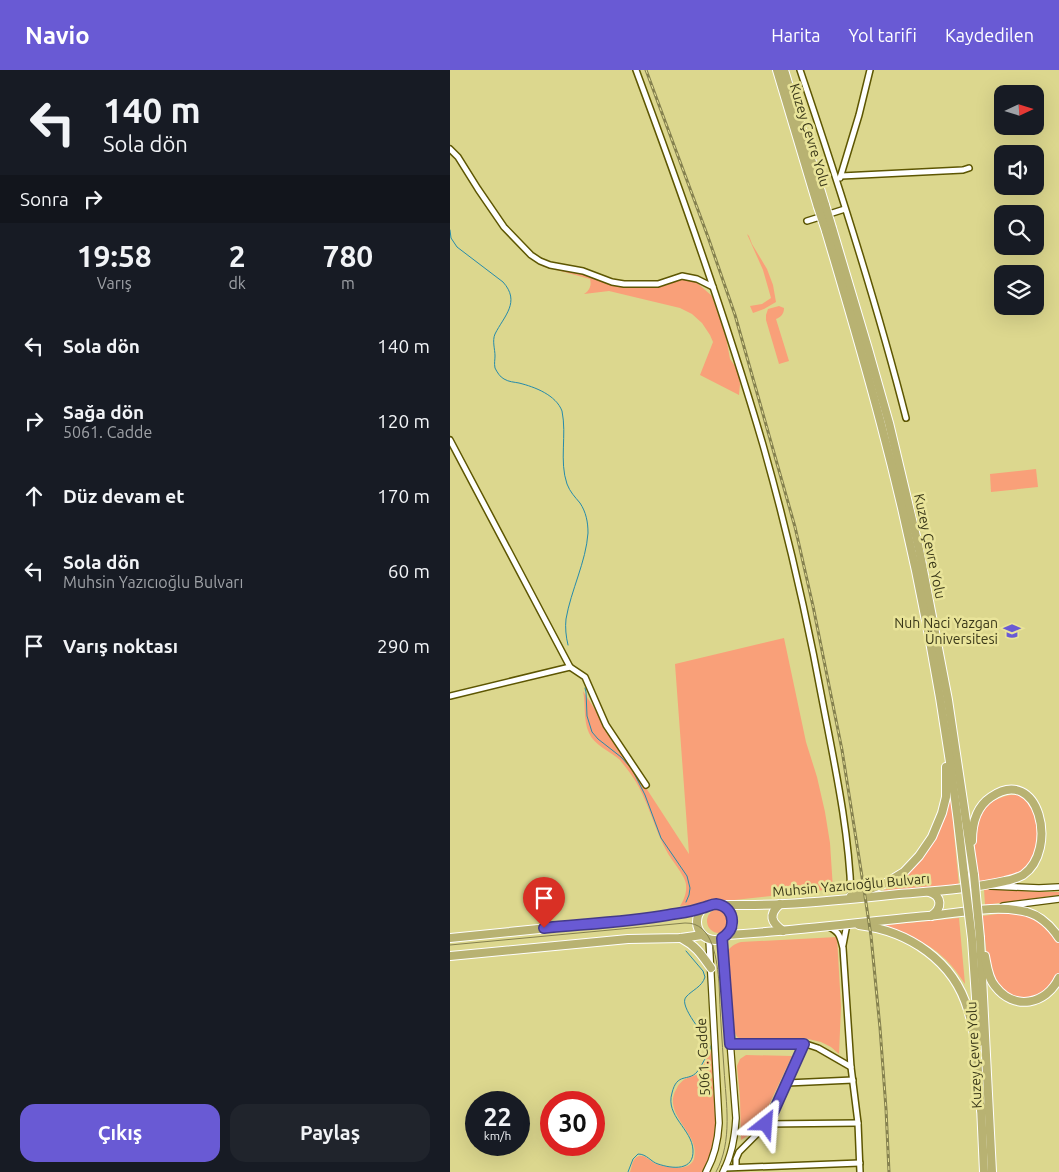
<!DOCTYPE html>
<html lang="tr">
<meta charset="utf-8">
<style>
:root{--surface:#171b24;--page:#20242c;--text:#f1f3f6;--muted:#9ea1a6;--accent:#695ad4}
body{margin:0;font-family:Ubuntu,sans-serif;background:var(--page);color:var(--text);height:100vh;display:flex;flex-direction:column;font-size:19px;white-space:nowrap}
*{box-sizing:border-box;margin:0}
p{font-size:16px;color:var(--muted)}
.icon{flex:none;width:28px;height:28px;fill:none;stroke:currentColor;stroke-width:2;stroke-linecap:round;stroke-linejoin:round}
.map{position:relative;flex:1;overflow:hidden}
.drawer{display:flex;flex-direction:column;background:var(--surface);width:450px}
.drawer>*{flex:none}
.hud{background:#171b24;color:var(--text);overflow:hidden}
.needle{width:32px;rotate:86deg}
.fabs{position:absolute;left:544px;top:15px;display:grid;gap:10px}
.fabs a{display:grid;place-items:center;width:50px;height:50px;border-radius:10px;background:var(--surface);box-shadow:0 5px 20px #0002;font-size:25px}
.speed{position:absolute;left:15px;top:1021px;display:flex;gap:10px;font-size:25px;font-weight:700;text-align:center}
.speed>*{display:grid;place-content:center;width:65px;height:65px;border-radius:50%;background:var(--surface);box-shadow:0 5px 20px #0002;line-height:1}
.speed small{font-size:12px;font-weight:400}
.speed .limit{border:8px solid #d22;background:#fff;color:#111}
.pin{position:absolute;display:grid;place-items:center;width:42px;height:42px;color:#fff;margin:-51px -21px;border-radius:50% 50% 50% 0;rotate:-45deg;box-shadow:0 0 5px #0007}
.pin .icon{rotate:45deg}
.me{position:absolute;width:55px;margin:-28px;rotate:28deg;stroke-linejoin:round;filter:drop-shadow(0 0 4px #0008)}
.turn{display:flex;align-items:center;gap:18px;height:105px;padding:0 20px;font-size:22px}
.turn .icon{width:65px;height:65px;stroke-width:2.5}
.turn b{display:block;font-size:35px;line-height:42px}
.then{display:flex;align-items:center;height:48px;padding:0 20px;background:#0003;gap:10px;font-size:19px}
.eta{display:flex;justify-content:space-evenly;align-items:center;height:85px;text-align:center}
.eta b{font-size:30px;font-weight:700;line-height:35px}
.primary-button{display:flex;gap:10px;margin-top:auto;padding:10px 20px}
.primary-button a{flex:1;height:58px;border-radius:15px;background:var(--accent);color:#fff;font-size:20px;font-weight:700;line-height:58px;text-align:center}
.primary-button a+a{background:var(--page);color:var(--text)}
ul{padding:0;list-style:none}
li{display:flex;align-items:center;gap:15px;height:75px;padding:0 20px}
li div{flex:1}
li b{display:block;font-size:19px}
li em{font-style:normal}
header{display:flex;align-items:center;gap:30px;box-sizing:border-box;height:70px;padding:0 25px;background:var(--accent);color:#fff}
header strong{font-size:24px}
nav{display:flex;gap:28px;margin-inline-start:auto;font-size:18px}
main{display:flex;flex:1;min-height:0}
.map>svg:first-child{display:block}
.green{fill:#f9a079}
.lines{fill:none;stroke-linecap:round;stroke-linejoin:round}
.stream{stroke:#268bab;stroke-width:1}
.minor-casing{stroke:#5d5602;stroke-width:8}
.tertiary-casing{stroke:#5d5602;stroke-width:8}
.trunk-casing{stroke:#fff;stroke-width:10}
.minor{stroke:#fff;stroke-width:5}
.tertiary{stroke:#fff;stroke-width:5.5}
.trunk{stroke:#b8b272;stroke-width:8}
.tram{stroke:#85814f;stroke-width:1}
.rail-casing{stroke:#85814f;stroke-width:3}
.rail{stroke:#e9e49a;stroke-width:1;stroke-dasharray:4;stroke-linecap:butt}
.trunk-bridge-casing{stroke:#fff;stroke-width:10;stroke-linecap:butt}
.trunk-bridge{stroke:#b8b272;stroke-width:8}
.route-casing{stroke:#443a8a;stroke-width:12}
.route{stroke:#695ad4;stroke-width:9}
.labels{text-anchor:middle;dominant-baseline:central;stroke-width:5;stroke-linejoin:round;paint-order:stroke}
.street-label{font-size:14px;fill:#3a3819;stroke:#e9e49a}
.poi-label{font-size:14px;fill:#3a3819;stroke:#e9e49a;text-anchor:end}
</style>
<header>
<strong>Navio</strong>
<nav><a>Harita</a><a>Yol tarifi</a><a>Kaydedilen</a></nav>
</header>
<main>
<section class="drawer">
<div class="hud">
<div class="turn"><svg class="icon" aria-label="left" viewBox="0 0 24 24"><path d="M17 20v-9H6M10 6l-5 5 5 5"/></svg><div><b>140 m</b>Sola dön</div></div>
<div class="then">Sonra<svg class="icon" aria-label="right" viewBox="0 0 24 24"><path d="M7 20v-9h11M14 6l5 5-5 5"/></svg></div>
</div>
<div class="eta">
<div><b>19:58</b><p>Varış</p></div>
<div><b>2</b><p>dk</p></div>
<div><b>780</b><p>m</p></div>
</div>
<ul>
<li><svg class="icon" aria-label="left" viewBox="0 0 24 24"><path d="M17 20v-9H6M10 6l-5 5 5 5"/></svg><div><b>Sola dön</b></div><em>140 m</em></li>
<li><svg class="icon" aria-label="right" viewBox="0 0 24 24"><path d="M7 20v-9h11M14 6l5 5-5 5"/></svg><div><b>Sağa dön</b><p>5061. Cadde</p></div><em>120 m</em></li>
<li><svg class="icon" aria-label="ahead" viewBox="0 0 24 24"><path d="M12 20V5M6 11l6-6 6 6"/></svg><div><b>Düz devam et</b></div><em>170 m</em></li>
<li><svg class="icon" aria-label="left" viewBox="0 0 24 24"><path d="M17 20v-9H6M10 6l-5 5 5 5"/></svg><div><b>Sola dön</b><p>Muhsin Yazıcıoğlu Bulvarı</p></div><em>60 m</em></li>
<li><svg class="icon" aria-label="arrive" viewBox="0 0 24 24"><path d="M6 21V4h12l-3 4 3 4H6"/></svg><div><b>Varış noktası</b></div><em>290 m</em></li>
</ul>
<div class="primary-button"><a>Çıkış</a><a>Paylaş</a></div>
</section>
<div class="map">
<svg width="609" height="1102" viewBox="0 0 609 1102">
<rect width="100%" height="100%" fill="#dcd78e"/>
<!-- green -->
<g class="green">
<polygon points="297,164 299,166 302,174 317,199 323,215 326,232 314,239 303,243 300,236 312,234 321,228 313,200"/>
<path d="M96,195l47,12 13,6 15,4 27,1 10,-1 9,-2 15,-7 11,2 3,2 16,14 14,41 4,22 5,7 4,9 1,9 -1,11 -39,-20 13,-33 -3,-7 -8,-12 -10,-9 -12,-6 -71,-17 -25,3c5,-3 8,-8 6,-15l-48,-13z"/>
<path d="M329,236l5,2c0,6 -3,9 -8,11l13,42 -10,3 -13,-44v-5l2,-6z"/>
<polygon points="586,399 588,417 541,422 540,404"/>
<path d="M334,568l22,104 11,35 8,35 5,31 3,46 -153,17c4,-6 7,-14 6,-22 -1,-9 -16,-25 -21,-36 -13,-25 -19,-56 -38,-79 -2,-3 -5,-6 -7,-9 -10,-9 -26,-15 -31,-27 -6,-13 -3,-29 -6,-42l106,163 -14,-190z"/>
<path d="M560,725h10l22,19 3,18v9l-2,7 -24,27 -41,8c-3,-36 -14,-78 32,-88z"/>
<path d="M498,731h3l8,85 -82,8c38,-17 64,-52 71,-93z"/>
<polygon points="534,819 590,822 609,822 609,825 535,835"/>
<circle cx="269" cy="851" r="12"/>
<polygon points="555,843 579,846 586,849 590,851 607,870 609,873 609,904 606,912 587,928 562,928 546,914 537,886 532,846"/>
<path d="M509,848l6,66c-24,-38 -47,-46 -88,-58z"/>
<path d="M387,867l4,70 -2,47 -8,-7 -10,-5 -17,-4 -61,2 -6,-3 -3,-6 -8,-78c4,-6 8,-9 15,-11z"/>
<path d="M267,975l5,90 -4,15 -8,22h-80c2,-5 2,-14 9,-16 6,-2 12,6 17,8 12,4 33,8 38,-5 8,-25 -34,-45 -17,-71 1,-3 5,-7 8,-9 4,-2 9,-3 14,-5l10,-21z"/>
<polygon points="296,985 342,986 311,1052 302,1063 291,1070 290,1028 287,996 290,989"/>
</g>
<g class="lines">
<!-- stream -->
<g class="stream">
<path d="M0,160l1,8 6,9 46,35c18,20 1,34 -8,52 -3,7 0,15 0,22 0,4 -1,7 0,12 2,4 5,9 9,11 5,3 10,3 15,4 16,4 37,12 43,28 5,24 -3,50 5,73 3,8 8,13 13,19 6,9 8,19 8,30 -2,29 -17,57 -22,86 -1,8 0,18 2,26"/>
<polyline points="135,618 136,622 137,646 142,662 148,669 171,687 182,699 195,725 211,768 237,806 240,818 239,825 236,832"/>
<path d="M178,1102l5,-13 5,-5c9,0 13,8 20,10 15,5 36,7 35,-14 -1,-21 -28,-34 -21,-57 5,-21 16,-11 25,-21 5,-6 9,-16 13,-23v-3c-4,-10 -32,-40 -24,-49 6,-7 16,-10 19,-20l-2,-6 -17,-20"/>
</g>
<!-- minor casing -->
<g class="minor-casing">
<g id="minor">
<path d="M186,0c46,124 90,248 127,375 24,85 44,172 60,259 12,63 26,127 28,191"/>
<path d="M350,0c39,115 76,230 106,348"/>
<polyline points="0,79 8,87 28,119 54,157 81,185 90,191 100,195 133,201 162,212 174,214 208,214 232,206 247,209 263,217"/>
<polyline points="391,106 513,100 519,98"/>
<polyline points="390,108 409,45 420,0"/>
<polyline points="357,151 395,139"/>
<polyline points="0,370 120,597"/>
<polyline points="0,626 120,597 135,607 156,655 196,715"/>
<path d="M379,857c11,5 11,10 14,21l8,119 7,56 2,49"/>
<polyline points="393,875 397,854"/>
<polyline points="280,974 353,973 368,978 401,997"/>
<polyline points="337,1013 403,1010"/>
<polyline points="316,1054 408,1053"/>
<polyline points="286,1097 286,1089 289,1082 310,1061 321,1048 355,974"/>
<polyline points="275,1098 410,1093"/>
</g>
</g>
<!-- tertiary casing -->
<g class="tertiary-casing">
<g id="tertiary">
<polyline points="541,816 589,818 609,817"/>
<polyline points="553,836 609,829"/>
<path d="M272,868l14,180c-1,19 -4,37 -13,54"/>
<path d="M256,1102c9,-16 12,-31 13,-49l-10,-184"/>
</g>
</g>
<!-- trunk casing -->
<g class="trunk-casing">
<g id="trunk">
<polyline points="327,0 368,137"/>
<polyline points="334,0 375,135"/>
<polyline points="382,158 418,279 439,353 469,479 498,630 524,805"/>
<path d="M376,161c19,64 38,128 55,193 39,147 67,299 83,450"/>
<path d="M479,822c13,4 14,16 2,24"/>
<polyline points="401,826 436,813 454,802 469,786 482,767 492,743 496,727 496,697"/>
<path d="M330,834c-12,11 -9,18 3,27"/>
<circle cx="265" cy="852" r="18"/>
<path d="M270,835c22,0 44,0 65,-1 38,-2 76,-6 114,-10 35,-3 71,-5 106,-13 6,-1 12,-3 18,-6 36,-25 16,-111 -32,-78 -15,10 -19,27 -19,44"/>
<path d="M409,855c50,6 95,36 109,85 10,32 10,67 13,100"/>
<path d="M276,865c68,-4 135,-13 202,-19 33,-3 67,-12 99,-4 14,4 24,14 32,26"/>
<polyline points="0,868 188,849 220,845 254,838"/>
<path d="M231,868c15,8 20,16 30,30"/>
<polyline points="530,868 542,1102"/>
<polyline points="522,869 529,972"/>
<polyline points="0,886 178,869 231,868 252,865"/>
<path d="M535,886c2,10 3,22 10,30 19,25 51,19 64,-8"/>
<polyline points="531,1036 534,1102"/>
</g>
</g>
<!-- minor -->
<use href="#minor" class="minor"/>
<!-- tertiary -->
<use href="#tertiary" class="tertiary"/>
<!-- trunk -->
<use href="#trunk" class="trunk"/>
<!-- tram -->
<path class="tram" d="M0,875l235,-22c29,-1 32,39 34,60 1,29 3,57 5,86 2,34 9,72 -8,103"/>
<!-- rail casing -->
<g class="rail-casing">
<polyline id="rail" points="196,0 258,167 285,245 345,457 363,536 392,680 413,813 421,866 430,958 436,1039 439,1102"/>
</g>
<!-- rail -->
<use href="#rail" class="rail"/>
<!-- trunk-bridge casing -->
<g class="trunk-bridge-casing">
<g id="trunk-bridge">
<polyline points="375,135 382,158"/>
<polyline points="368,137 376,161"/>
<polyline points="514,804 522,869"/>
<polyline points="524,805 530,868"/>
</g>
</g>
<!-- trunk-bridge -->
<use href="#trunk-bridge" class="trunk-bridge"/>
</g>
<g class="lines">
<!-- route casing -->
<g class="route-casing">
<path id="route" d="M94,858c41,-4 83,-6 124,-13 11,-2 23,-3 34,-7 5,-1 9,-4 14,-4 10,1 17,9 16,19 0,7 -4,11 -10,15l8,106h74l-31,69 -7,11"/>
</g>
<!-- route -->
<use href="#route" class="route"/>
</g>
<!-- icons -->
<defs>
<g id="university-bare" transform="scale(1.35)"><path d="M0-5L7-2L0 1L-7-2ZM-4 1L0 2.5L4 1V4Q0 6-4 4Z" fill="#695ad4" stroke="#e9e49a" stroke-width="2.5" paint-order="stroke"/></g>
</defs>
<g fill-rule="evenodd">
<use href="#university-bare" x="562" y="561"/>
</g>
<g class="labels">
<!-- street labels -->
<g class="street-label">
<text transform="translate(360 65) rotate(73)">Kuzey Çevre Yolu</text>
<text transform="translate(480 476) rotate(78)">Kuzey Çevre Yolu</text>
<text transform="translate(401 815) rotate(-5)">Muhsin Yazıcıoğlu Bulvarı</text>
<text transform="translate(524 985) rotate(-93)">Kuzey Çevre Yolu</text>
<text transform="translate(253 987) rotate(-93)">5061. Cadde</text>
</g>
<!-- poi labels -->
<g class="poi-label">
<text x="548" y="553">Nuh Naci Yazgan<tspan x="548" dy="16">Üniversitesi</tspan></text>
</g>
</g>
</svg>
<div class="fabs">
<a><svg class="needle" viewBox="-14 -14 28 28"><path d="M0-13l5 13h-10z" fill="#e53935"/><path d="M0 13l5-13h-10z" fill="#9ea1a6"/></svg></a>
<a><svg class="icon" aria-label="sound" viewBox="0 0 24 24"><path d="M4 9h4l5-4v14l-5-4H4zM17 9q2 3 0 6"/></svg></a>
<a><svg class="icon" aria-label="search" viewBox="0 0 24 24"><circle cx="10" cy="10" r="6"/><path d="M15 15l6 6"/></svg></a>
<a><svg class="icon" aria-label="layers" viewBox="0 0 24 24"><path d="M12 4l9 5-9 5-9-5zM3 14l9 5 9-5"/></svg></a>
</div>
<div class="speed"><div>22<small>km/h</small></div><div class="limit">30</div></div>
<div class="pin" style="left:94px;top:858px;background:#d93025"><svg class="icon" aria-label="arrive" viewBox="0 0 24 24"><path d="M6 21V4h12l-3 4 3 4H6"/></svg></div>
<svg class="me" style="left:316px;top:1054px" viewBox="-20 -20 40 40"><path d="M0-17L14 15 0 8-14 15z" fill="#695ad4" stroke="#fff" stroke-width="4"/></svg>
</div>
</main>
